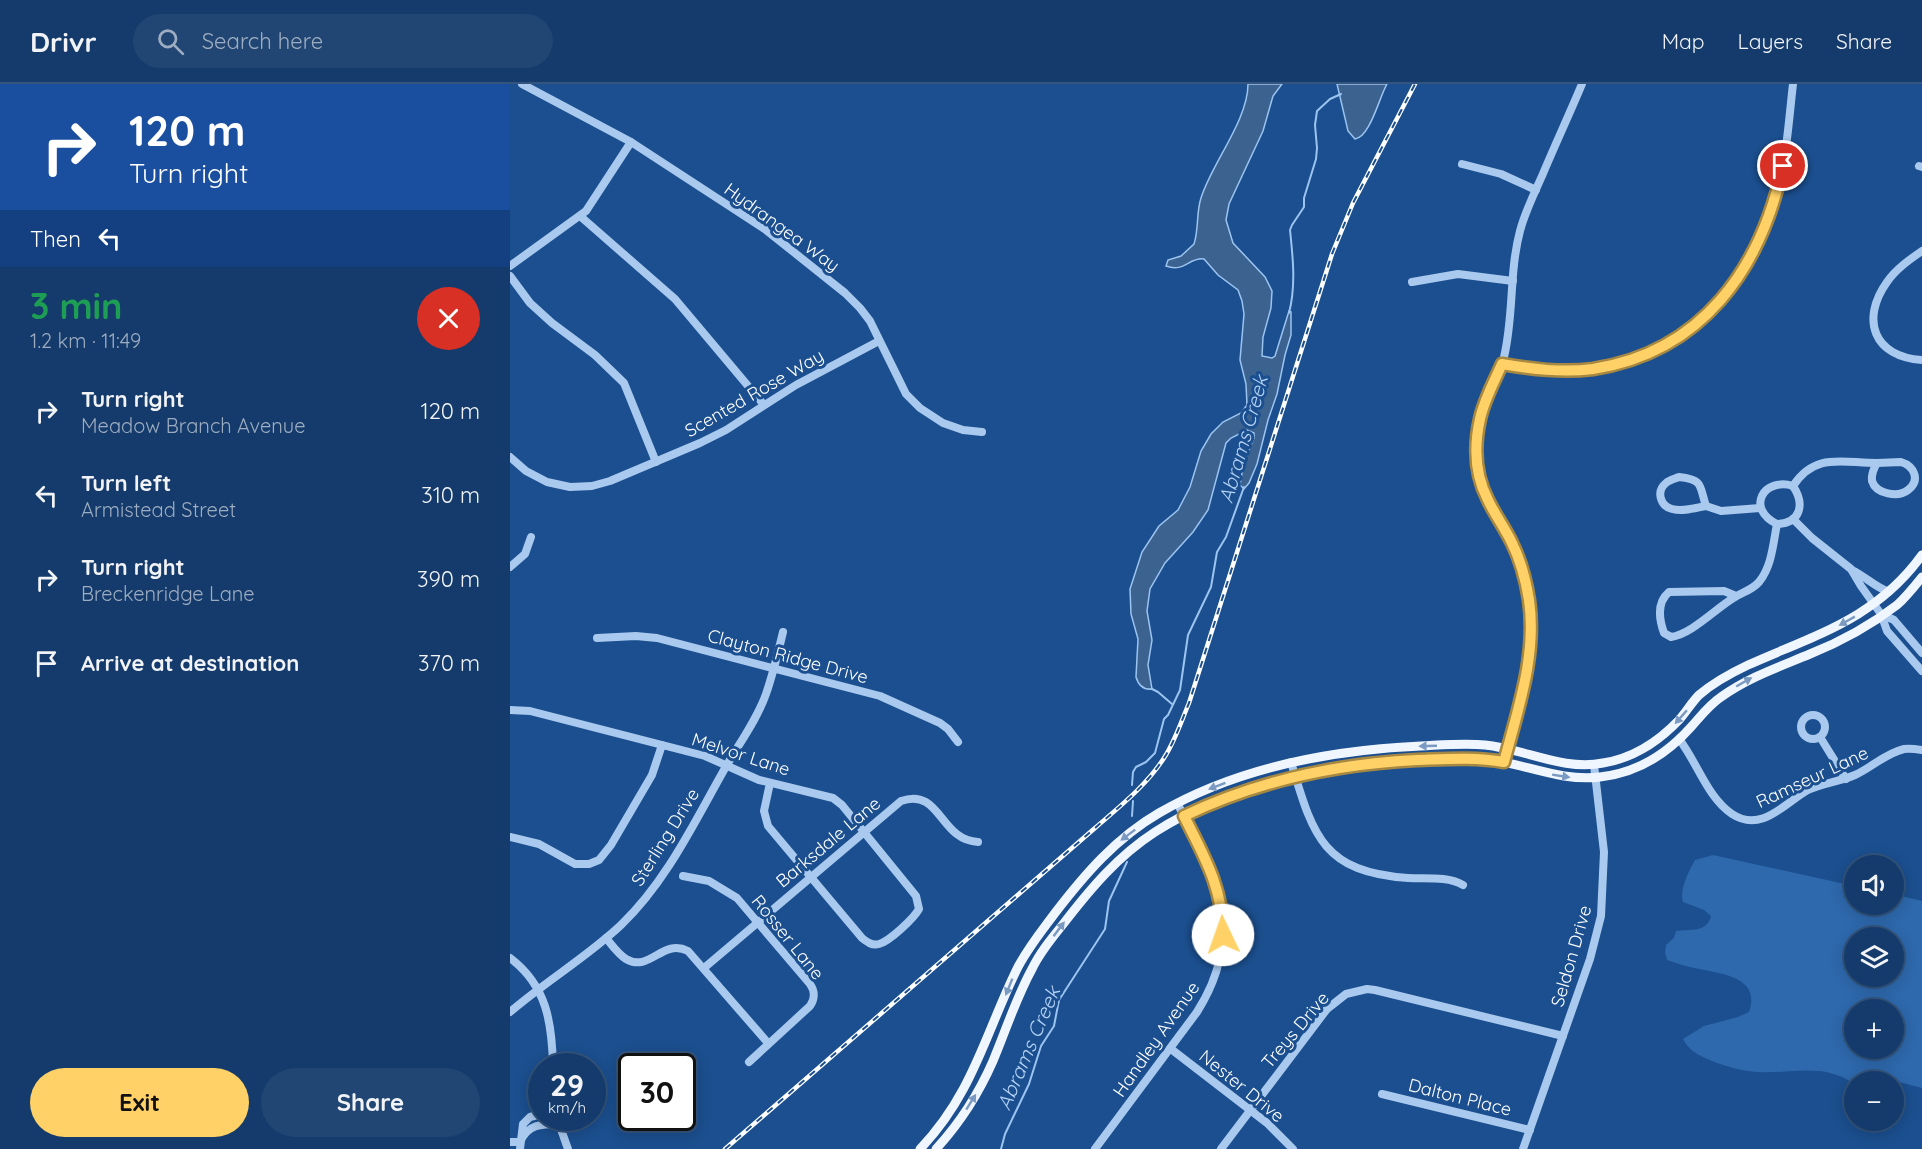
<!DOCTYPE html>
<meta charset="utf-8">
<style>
:root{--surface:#143b6b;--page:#214673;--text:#f1f3f6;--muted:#9dadc1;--line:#33557e;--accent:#ffd166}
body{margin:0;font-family:Quicksand,sans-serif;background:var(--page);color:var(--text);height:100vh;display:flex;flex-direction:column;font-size:22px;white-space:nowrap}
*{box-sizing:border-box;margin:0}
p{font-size:20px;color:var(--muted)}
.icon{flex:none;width:33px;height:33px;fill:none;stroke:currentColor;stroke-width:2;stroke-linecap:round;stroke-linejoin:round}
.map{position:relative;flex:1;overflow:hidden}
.panel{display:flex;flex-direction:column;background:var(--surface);width:510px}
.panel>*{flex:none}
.guide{background:#1a4fa0;color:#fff;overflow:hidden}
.fabs{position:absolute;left:1334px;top:771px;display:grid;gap:12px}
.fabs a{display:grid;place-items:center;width:60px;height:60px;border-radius:50%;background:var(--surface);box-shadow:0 3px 15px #0003,0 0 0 2px var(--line);font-size:30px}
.speed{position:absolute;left:18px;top:969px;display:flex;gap:12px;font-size:30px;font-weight:700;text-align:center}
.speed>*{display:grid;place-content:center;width:78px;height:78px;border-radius:50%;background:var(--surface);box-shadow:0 3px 15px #0003,0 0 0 2px var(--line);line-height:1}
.speed small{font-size:15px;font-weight:400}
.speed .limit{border:3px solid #111;border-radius:9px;background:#fff;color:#111}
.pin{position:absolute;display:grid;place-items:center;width:51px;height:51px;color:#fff;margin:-26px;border:3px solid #fff;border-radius:50%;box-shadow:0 2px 6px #0007}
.me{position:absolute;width:66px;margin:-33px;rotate:357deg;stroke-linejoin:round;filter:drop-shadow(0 0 4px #0008)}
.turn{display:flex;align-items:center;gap:21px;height:126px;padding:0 30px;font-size:27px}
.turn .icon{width:78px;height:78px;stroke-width:2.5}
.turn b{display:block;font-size:42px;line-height:51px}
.then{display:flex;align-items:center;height:57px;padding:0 30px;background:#0003;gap:12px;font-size:22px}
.round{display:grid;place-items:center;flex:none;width:63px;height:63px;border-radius:32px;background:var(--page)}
.overview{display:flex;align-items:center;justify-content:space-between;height:102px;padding:0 30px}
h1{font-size:36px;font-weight:800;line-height:45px;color:#1e9e55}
.primary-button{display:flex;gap:12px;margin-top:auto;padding:12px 30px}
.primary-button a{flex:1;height:69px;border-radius:36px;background:var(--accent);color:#111;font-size:24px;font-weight:800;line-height:69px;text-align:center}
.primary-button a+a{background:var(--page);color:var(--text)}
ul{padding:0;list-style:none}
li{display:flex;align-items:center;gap:18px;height:84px;padding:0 30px}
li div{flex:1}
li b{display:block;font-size:22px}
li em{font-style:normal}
header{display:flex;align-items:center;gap:36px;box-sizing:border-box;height:84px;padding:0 30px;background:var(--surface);border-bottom:2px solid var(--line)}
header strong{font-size:28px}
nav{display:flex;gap:33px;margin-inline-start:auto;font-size:21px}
.search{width:420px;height:54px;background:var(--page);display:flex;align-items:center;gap:15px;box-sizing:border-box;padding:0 21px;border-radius:33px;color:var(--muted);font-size:22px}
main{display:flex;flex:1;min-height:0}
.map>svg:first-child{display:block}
.green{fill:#2e69ad;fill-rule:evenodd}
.water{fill:#3c6290;stroke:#9cc4f0;stroke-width:1.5}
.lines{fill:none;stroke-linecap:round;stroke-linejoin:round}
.stream{stroke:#9cc4f0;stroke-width:2}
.minor{stroke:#a9c9ee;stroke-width:8}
.major{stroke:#f0f6ff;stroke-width:9}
.rail-casing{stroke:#fff;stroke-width:4.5}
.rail{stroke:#1b4f8f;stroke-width:2;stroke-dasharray:7;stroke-linecap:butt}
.oneway{fill:#7b9ac1}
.route-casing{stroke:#a68842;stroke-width:15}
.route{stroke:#ffd166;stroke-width:10}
.labels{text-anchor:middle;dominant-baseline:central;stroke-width:6;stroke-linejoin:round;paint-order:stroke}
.street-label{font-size:18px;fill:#fff;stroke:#1b4f8f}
.water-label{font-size:20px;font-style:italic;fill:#b5d3f5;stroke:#1b4f8f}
</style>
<header>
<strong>Drivr</strong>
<div class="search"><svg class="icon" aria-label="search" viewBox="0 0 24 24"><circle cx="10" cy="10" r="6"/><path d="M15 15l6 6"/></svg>Search here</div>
<nav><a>Map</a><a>Layers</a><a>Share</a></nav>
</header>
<main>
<section class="panel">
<div class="guide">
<div class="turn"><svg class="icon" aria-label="right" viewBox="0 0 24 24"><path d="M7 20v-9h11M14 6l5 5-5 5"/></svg><div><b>120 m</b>Turn right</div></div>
<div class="then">Then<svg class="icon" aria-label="left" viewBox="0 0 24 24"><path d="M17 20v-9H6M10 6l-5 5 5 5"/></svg></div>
</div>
<div class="overview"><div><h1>3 min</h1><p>1.2 km · 11:49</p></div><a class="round" style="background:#d93025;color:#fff"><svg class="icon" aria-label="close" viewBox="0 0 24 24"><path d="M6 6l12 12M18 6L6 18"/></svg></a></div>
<ul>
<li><svg class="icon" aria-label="right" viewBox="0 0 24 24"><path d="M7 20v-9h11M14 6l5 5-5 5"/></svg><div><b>Turn right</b><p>Meadow Branch Avenue</p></div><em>120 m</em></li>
<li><svg class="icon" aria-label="left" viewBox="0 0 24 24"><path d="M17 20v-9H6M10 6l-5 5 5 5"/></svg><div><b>Turn left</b><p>Armistead Street</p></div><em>310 m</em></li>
<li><svg class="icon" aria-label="right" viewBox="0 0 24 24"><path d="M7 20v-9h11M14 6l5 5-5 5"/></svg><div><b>Turn right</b><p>Breckenridge Lane</p></div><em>390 m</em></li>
<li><svg class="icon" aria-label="arrive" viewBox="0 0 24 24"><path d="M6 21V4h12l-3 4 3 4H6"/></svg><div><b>Arrive at destination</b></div><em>370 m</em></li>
</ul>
<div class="primary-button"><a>Exit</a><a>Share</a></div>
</section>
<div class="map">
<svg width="1412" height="1065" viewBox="0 0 1412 1065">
<rect width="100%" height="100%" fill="#1b4f8f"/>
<!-- green -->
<path class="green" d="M1203,771l141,31v18h39v-10l29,7v187c-13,-3 -26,-8 -39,-10 -9,-1 -18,4 -29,4v2c-30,-22 -63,-10 -96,-12 -16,-1 -31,-5 -46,-11 -12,-5 -23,-10 -29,-22l21,-13 34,-9 11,-5c12,-34 -25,-38 -50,-43 -11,-2 -21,-5 -32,-9l-2,-8 1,-7 8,-7 2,-7c14,-2 31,2 35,-15l-7,-6 -21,-8c-4,-12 6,-31 12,-42zM1344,854h39v38h-39zM1344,926h39v38h-39z"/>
<!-- water -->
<g class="water">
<path d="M738,0h34l-9,12 -10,35 -34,73 -3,16 7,23 32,34 7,14 -1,17 -8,29 -1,19 10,2 3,-2 14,-45 2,1v23l-6,20 -8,39 -9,26 -11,44 -8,19 -5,6 -4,-4 4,-24 10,-23v-5l-7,-3 -16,8 -5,5 -18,67 -15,22 -28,31 -15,26 -3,22 5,29 -4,25 4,24c-9,1 -14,-5 -16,-12l2,-38 -7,-25 -1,-25 12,-37 17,-26 19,-16 12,-23 11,-36 10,-17 12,-12 18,-9 6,-8 -1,-21 -6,-24 4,-46 -2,-13 -4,-11 -20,-15 -14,-16c-15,-2 -20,14 -38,7l2,-6 13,-4 13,-12c5,-15 2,-31 7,-46 11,-35 47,-78 47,-114z"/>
<path d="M827,0h50c-8,14 -17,53 -32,55l-7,-8z"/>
</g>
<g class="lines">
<!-- stream -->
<g class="stream">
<path d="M779,229c7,-27 4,-55 1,-83l2,-5 12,-18v-9l12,-39 1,-11 -2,-23 2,-14 13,-12 11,-5"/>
<polyline points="642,605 648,608 662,620"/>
<polyline points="622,701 623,688 626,683 636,678 645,669 654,635 658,631 670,606 678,551 701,503 707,468 716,453 734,403"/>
<polyline points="622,732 623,717"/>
<polyline points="491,1065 495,1050 519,1000 531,962 544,942 549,916 595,845 599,817 617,778"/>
</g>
<!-- minor -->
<g class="minor">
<polyline points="12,0 121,58 256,146 335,209 350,224 360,237 396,310 410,324 433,339 453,346 472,348"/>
<polyline points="952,80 991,90 1026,106"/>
<polyline points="1409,82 1412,83"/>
<polyline points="70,132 165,215 254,321"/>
<path d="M1412,167c-13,9 -26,18 -35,31 -27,38 -13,75 35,78"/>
<polyline points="0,182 76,127 121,58"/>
<polyline points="0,192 20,219 42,239 85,271 114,299 146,378"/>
<polyline points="902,198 948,190 1003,197"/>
<path d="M992,280c30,5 60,10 91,5 86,-14 152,-77 179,-159 14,-41 16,-83 21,-126"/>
<polyline points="0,373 16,387 37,398 60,403 82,402 100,397 190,359 216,346 286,301 369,257"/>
<path d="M1391,378c13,4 20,18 7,28 -10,8 -32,4 -36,-9 -1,-7 2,-13 5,-18z"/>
<path d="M1169,393c25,3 20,8 27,29 -11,2 -23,6 -34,3 -12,-3 -16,-18 -6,-26 3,-3 8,-4 13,-6z"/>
<path d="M1283,402c22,-34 49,-23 84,-23"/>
<polyline points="1196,422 1211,427 1250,424"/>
<polyline points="1283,435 1302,454 1341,485 1351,502 1371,530 1377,547 1412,587"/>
<path d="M1267,440c-32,-16 -13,-47 16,-38"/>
<path d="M1267,440c24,-1 28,-20 16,-38"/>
<polyline points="0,483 15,470 21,453"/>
<path d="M1342,486c14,7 23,17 37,22"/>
<path d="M1226,512l-12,-5 -55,1c-12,10 -10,27 -5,41l7,4c21,-3 45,-29 64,-40 8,-5 17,-7 24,-15 13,-16 14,-38 18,-58"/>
<polyline points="1371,530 1384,536 1412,569"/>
<polyline points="87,554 126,552 147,554 370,612 430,639 438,645 448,658"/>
<path d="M0,626l20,1 175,45 54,24 74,18 9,7 74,91 3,13c-5,9 -29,32 -40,35 -7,2 -12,-2 -17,-6l-94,-112 -4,-15 6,-28"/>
<circle cx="1303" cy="643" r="12"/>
<polyline points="1310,653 1336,695"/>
<path d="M1169,655c18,23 28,58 53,75 29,19 52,-10 74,-23 15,-8 33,-9 49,-16 16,-7 31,-22 49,-26 6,-1 12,0 18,1"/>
<path d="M781,678c22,73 31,110 117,116 18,1 39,-2 55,7"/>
<path d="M994,678c20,-74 43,-143 9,-218 -15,-32 -35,-54 -37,-92 -2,-35 19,-62 28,-95 10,-41 5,-85 16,-126 5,-19 14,-37 22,-55 13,-31 27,-61 40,-92"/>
<polyline points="0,753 29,760 65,780 79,780 89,776 101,761 142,691 152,661"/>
<path d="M173,792l26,5 28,17 73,86c5,7 5,15 0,22l-61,56"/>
<path d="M96,854c6,7 12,16 20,21 24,14 36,-21 62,-8l80,92"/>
<path d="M0,874c37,28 42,65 43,108"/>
<path d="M194,884l197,-167c40,-14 38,39 77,41"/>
<path d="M0,928c36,-31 77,-55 111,-87 45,-43 73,-102 103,-155 14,-25 33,-50 42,-76 7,-20 12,-41 17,-62"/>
<polyline points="661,965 757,1039 783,1065"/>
<polyline points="872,1010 1020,1046"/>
<polyline points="47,1034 58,1065"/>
<polyline points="0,1058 10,1058"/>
<path d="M10,1058c8,-18 21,-18 39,-18"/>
<polyline points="10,1065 13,1040 20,1033 32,1030"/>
<path d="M585,1065l102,-137c49,-77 20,-136 -20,-209"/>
<polyline points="711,1065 817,925 836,910 857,905 865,906 1053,952"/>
<polyline points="1013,1065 1080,875 1091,832 1094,768 1084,681"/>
</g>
<!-- major -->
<g class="major">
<path d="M410,1065c52,-54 65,-114 96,-178 10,-21 25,-39 39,-58 30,-39 61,-75 104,-100 79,-46 172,-63 262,-67 21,-1 43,-3 64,-1 40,4 78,26 118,18 31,-5 55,-21 76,-43 7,-8 13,-18 20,-25 14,-12 32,-22 49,-30 67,-30 128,-46 174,-110"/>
<path d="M426,1065c24,-26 43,-56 57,-88 13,-31 23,-63 39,-92 8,-17 20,-31 32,-46 27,-35 54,-67 91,-91 78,-50 171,-67 261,-72 23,-1 46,-3 68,-1 40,4 76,23 116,18 36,-4 67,-23 91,-50 10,-11 18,-22 30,-30 28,-20 58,-30 89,-43 30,-12 61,-29 87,-49 9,-8 17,-18 25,-28"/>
</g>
<!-- rail casing -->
<g class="rail-casing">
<path id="rail" d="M215,1065l370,-321c24,-21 51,-42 69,-70 11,-17 17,-36 25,-55l143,-449 21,-51 62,-119"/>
</g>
<!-- rail -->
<use href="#rail" class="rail"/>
</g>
<!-- one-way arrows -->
<defs><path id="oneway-solid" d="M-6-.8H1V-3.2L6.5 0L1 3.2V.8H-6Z" transform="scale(1.5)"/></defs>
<g class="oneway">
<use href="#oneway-solid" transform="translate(1337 537) rotate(151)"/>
<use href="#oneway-solid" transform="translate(1234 598) rotate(-30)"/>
<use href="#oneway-solid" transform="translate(1171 633) rotate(131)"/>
<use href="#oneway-solid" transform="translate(918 662) rotate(178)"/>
<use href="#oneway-solid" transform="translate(1051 692) rotate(9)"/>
<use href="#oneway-solid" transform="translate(707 702) rotate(159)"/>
<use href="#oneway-solid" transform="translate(618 751) rotate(143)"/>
<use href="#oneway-solid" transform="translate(549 845) rotate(-53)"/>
<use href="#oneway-solid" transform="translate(499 903) rotate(112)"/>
<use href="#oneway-solid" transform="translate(461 1018) rotate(-58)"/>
</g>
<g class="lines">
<!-- route casing -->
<g class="route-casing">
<path id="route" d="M713,851c0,-47 -19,-79 -39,-119 75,-36 151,-52 233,-56 30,-1 58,-3 87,2 14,-53 33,-107 25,-162 -3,-19 -8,-39 -17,-57 -7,-15 -17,-28 -24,-43 -13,-25 -14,-54 -8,-81 4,-19 14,-37 22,-55 30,5 60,9 91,5 110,-17 168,-101 190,-203"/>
</g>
<!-- route -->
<use href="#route" class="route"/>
</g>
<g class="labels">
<!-- street labels -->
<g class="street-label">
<text transform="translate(272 143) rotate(36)">Hydrangea Way</text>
<text transform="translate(244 309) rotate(-30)">Scented Rose Way</text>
<text transform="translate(278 572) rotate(15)">Clayton Ridge Drive</text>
<text transform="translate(231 670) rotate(18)">Melvor Lane</text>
<text transform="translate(1302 693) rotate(-25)">Ramseur Lane</text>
<text transform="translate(155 753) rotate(-58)">Sterling Drive</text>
<text transform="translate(318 758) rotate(-40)">Barksdale Lane</text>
<text transform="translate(278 853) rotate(51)">Rosser Lane</text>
<text transform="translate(1061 872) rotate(-74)">Seldon Drive</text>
<text transform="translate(785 946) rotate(-50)">Treys Drive</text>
<text transform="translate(646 955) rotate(-55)">Handley Avenue</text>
<text transform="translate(732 1002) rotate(39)">Nester Drive</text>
<text transform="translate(950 1013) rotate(14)">Dalton Place</text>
</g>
<!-- water labels -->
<g class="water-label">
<text transform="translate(733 355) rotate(-74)">Abrams Creek</text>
<text transform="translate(518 964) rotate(-67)">Abrams Creek</text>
</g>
</g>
</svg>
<div class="fabs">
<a><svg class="icon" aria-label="sound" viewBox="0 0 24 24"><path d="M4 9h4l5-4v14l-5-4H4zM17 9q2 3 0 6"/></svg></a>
<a><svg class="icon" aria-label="layers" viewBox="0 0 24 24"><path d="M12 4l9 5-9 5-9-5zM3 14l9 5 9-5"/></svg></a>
<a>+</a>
<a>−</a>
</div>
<div class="speed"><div>29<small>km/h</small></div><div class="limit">30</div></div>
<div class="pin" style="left:1273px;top:82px;background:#d93025"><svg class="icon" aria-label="arrive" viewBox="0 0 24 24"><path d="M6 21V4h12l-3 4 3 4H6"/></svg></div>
<svg class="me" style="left:713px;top:851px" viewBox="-20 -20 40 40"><circle r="19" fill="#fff"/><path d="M0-13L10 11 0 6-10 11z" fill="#ffd166"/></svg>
</div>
</main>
